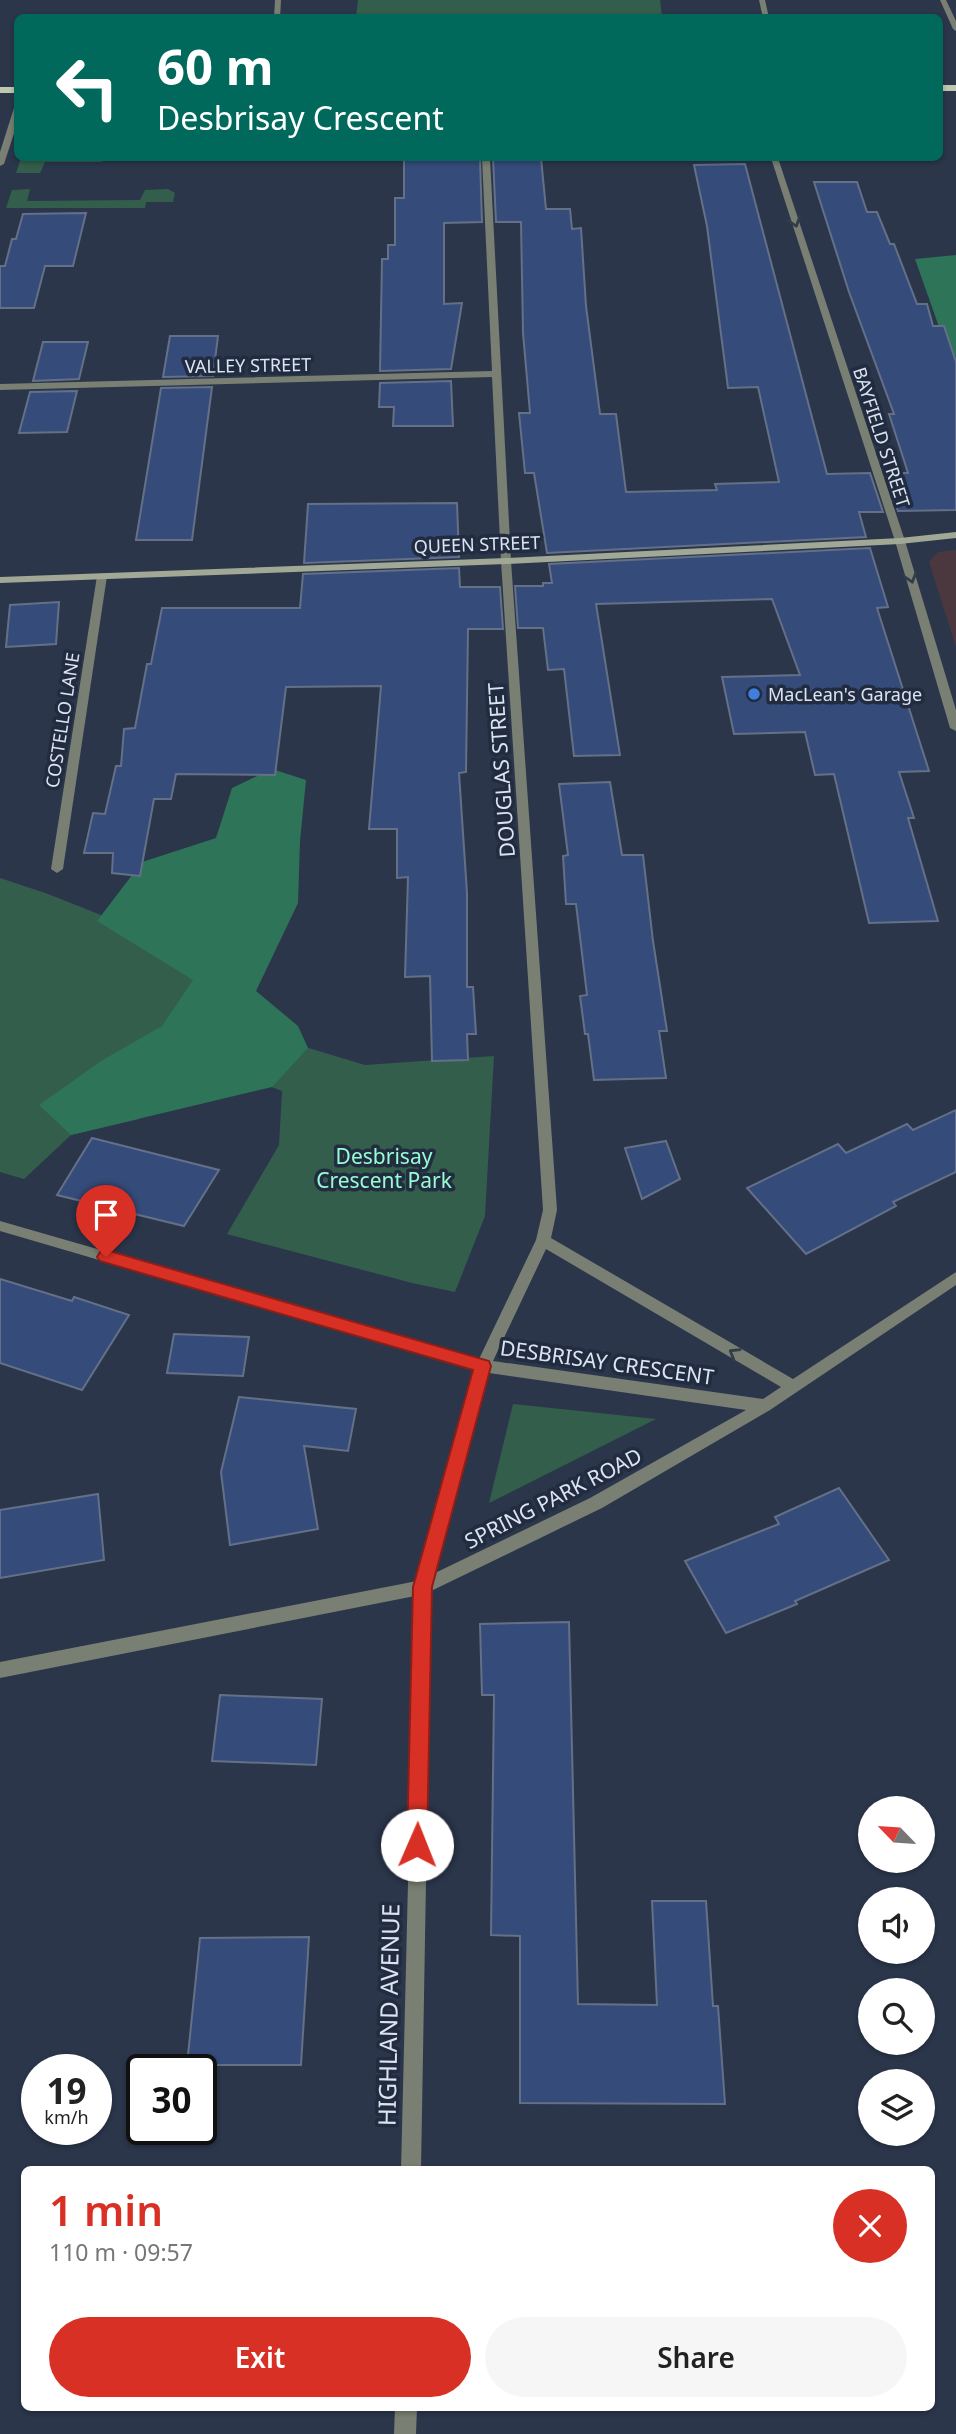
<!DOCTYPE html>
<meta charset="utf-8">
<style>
:root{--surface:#fff;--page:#f6f6f6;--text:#222;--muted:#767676;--accent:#d93025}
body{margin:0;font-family:"Noto Sans",sans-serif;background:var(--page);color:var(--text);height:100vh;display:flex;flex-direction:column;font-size:26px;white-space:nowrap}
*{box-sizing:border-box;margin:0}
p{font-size:23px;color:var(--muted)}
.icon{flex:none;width:38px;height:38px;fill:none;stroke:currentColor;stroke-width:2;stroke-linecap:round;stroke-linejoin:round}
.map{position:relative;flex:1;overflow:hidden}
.drawer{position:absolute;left:21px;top:2166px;width:914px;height:245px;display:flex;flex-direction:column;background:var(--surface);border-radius:10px;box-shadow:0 2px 5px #0004}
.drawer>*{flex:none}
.guide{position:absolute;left:14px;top:14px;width:929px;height:147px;border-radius:10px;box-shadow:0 2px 5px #0004;background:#00695c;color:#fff;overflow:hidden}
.needle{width:46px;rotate:295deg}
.controls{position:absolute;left:858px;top:1796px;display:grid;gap:14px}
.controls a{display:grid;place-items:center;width:77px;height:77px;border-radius:50%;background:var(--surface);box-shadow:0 2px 5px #0004;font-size:35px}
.speed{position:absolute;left:21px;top:2054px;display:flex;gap:14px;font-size:35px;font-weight:700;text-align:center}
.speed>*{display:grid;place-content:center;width:91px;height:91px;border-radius:50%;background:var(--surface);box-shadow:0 2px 5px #0004;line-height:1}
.speed small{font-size:18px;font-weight:400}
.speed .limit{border:4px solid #111;border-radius:10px;background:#fff;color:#111}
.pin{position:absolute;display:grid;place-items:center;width:60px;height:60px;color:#fff;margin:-72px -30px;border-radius:50% 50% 50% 0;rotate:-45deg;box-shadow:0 0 7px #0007}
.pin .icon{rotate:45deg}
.me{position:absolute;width:77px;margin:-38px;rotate:1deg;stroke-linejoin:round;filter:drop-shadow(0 0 5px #0008)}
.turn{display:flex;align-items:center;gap:24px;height:147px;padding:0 28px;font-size:32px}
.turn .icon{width:91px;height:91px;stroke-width:2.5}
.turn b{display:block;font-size:49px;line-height:60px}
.round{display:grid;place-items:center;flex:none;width:74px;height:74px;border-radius:37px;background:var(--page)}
.summary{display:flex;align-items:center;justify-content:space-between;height:119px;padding:0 28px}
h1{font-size:42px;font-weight:600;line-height:52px;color:var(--accent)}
.primary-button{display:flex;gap:14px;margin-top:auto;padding:14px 28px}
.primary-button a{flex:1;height:80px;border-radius:42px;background:var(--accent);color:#fff;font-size:28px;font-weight:600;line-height:80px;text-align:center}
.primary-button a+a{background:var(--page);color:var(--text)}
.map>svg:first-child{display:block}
.education{fill:#4b373e}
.green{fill:#345e4c}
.forest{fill:#2d7458}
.building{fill:#354b7a;stroke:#647088;stroke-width:2}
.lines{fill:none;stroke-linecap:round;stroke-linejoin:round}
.street{fill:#7a7f73;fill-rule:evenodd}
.secondary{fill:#a1a896;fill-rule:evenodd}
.primary{fill:#bec8b0;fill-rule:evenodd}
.oneway{stroke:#333d4a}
.route{fill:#d93025;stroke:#8d1f18;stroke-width:2}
.shop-dot{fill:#3f7fe0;stroke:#212c40;stroke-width:2.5}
.labels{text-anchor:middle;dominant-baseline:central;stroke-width:7;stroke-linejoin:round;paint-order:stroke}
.far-street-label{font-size:18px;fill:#dde4f1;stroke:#212c40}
.far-poi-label{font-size:18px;fill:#dde4f1;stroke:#212c40;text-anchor:start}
.street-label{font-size:21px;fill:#dde4f1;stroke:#212c40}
.park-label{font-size:21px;fill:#97fdd1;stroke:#212c40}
.near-street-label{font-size:24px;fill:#dde4f1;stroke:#212c40}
</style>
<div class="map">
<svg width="956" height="2434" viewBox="0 0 956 2434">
<rect width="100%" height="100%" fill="#2b364b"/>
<!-- education -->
<polygon class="education" points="956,550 956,647 929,562 938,552"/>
<!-- green -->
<g class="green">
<polygon points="358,0 660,0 662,17 356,17"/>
<polygon points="21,158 104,158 102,162 45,162 40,173 16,173"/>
<polygon points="30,189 27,201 140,200 145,190 168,189 175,193 173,202 146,202 145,208 6,208 12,190"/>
<polygon points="0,878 48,894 179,946 218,972 199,1015 365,1065 494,1056 485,1216 455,1292 412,1283 227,1234 279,1145 282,1091 212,1064 170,1074 139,1119 71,1135 24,1179 0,1172"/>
<polygon points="513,1404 656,1419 489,1503"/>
</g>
<!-- forest -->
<g class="forest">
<polygon points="956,255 956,375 915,259"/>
<polygon points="272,769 306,780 300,841 298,903 256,991 298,1026 308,1048 272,1087 71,1135 39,1105 101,1061 162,1026 193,980 97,921 142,862 216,838 232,788"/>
</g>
<!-- building -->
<g class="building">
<polygon points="404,158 480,158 482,222 444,223 444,304 462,303 451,369 380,371 382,259 388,259 388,245 395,245 395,198 404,198"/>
<polygon points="493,158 541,158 546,209 570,209 572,229 581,228 586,306 600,414 616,414 626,492 717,490 715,484 779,482 758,387 728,388 707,226 694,165 745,164 827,474 870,473 883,512 859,512 866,537 547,553 534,473 525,473 519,413 530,413 523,333 521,222 496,222"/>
<polygon points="814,182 857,182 867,212 877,212 890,244 894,244 917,304 927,304 933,326 944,326 956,362 956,510 898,511 885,473 908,473 889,414 894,414 849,292"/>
<polygon points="86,213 73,266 45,266 34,308 0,308 0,266 5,266 12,239 16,239 23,214"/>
<polygon points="170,336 218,336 213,376 163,377"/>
<polygon points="43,342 88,342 79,379 33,381"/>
<polygon points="451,381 453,426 393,426 394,407 379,407 380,383"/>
<polygon points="212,387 192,540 136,540 161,388"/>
<polygon points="77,391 67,432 19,433 30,392"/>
<polygon points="457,503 459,557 304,563 308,504"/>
<polygon points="870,548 888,607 877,608 929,771 899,772 914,818 908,818 938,921 869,923 834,774 815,775 805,732 734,734 722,677 800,675 772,599 596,604 620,755 574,756 564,669 548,670 543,628 518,628 515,586 543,586 543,583 552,583 549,564"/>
<polygon points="459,568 460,587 500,587 503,629 468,629 466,772 459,773 467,893 467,987 473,987 476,1034 467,1034 468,1060 432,1061 430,976 405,977 408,877 397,878 397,829 369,829 381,686 286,687 275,775 176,774 171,799 154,799 140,876 112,873 113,853 84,853 93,813 105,814 116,766 121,766 124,729 135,728 147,664 151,664 162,608 300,608 303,574"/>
<polygon points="59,602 56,644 6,647 10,605"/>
<polygon points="610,782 622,855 643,855 653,941 667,1031 659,1031 666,1078 594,1080 588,1034 585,1034 580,996 587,995 576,904 566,904 563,856 568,855 559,784"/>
<polygon points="956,1110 956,1172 893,1202 896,1206 806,1254 747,1188 838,1144 846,1153 907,1124 913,1130"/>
<polygon points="92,1138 219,1170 184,1226 57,1195"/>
<polygon points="666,1141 680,1179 642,1199 625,1148"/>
<polygon points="0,1279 72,1301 74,1297 129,1315 82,1390 0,1363"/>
<polygon points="174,1334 249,1337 243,1376 167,1373"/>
<polygon points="239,1397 356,1409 348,1451 304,1446 318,1529 230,1545 221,1472"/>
<polygon points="839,1488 889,1560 795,1601 797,1604 726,1633 685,1561 779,1524 775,1517"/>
<polygon points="98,1494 104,1560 0,1578 0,1510"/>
<polygon points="569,1622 578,2004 657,2005 652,1901 706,1901 713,2006 718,2006 725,2104 520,2103 520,1936 491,1935 494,1695 482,1695 480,1624"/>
<polygon points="220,1695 322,1699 316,1765 212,1761"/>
<polygon points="309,1937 301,2065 187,2065 200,1938"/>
</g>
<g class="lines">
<!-- street -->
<g class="street">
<polygon points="275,0 281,0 280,18 274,18"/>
<polygon points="759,0 765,0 769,18 763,18"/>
<polygon points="940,0 946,0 956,21 956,31 953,29"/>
<polygon points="18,106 18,121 4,164 0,166 0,152 14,108"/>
<path d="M482,158h8l21,403 46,649 -6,28 242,141 163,-107v13l-186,125 -168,98 -171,83 -10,579h-20l14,-574 -415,82v-16l417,-81 58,-211 -475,-139v-10l479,138 57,-119 7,-30 -42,-649 -9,-184 -492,13v-6l492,-13zM546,1249l235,138 -18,12 -270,-38zM489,1373l257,37 -156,88 -155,75z"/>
<polygon points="771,158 778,158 905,541 956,710 956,731 950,728 895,541"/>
<polygon points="102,573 107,576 63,869 57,873 51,869 97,576"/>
<polygon points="395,2408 417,2408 416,2434 394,2434"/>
</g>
<!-- secondary -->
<polygon class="secondary" points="956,532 956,538 900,544 506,564 0,583 0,577 506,558 900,538"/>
<!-- primary -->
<g class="primary">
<rect x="940" y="85" width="16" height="6"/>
<rect x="0" y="87" width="18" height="6"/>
</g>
</g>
<!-- one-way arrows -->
<defs><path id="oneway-chevron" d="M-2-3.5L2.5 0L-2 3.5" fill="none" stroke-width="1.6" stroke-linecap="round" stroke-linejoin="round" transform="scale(1.75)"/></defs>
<g class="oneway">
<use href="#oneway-chevron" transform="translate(795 222) rotate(72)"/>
<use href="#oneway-chevron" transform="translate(911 578) rotate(73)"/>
<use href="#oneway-chevron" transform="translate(734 1353) rotate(-149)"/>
</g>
<!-- route -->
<polygon class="route" points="106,1250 489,1361 491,1366 432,1587 427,1845 425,1852 417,1855 410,1852 407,1845 413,1587 473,1370 100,1261 97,1257 100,1252"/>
<!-- markers -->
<circle class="shop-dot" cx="754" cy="694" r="7"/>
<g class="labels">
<!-- far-street labels -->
<g class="far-street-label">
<text transform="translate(248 365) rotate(-1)">VALLEY STREET</text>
<text transform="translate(882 437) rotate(72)">BAYFIELD STREET</text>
<text transform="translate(477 544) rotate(-2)">QUEEN STREET</text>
<text transform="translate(62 720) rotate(-81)">COSTELLO LANE</text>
</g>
<!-- far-poi labels -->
<g class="far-poi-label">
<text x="768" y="694">MacLean's Garage</text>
</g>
<!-- street labels -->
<g class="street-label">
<text transform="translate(501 770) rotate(-94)">DOUGLAS STREET</text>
<text transform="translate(607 1362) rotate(8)">DESBRISAY CRESCENT</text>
<text transform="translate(553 1498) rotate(-27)">SPRING PARK ROAD</text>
</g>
<!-- park labels -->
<g class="park-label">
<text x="384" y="1156">Desbrisay<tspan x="384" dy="24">Crescent Park</tspan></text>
</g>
<!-- near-street labels -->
<g class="near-street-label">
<text transform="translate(388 2015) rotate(-89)">HIGHLAND AVENUE</text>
</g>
</g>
</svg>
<div class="controls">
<a><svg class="needle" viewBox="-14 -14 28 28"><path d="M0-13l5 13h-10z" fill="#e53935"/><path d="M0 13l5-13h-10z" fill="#767676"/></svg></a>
<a><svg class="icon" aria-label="sound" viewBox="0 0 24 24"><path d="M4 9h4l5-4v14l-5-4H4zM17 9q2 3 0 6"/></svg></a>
<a><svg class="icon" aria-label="search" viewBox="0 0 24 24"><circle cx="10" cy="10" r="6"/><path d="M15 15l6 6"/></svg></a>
<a><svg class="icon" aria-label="layers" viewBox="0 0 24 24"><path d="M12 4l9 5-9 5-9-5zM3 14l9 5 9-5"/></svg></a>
</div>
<div class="speed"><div>19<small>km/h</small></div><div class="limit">30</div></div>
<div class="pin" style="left:106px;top:1257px;background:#d93025"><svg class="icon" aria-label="arrive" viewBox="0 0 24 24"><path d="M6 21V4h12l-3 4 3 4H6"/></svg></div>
<svg class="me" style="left:417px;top:1845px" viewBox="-20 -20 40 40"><circle r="19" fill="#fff"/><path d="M0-13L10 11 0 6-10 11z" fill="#d93025"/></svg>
<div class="guide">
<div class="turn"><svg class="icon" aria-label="left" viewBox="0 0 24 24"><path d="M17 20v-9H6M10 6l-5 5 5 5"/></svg><div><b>60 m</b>Desbrisay Crescent</div></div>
</div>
<section class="drawer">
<div class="summary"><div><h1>1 min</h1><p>110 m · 09:57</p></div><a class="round" style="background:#d93025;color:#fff"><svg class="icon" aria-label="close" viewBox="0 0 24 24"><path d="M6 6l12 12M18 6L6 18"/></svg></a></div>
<div class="primary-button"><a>Exit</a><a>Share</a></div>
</section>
</div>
